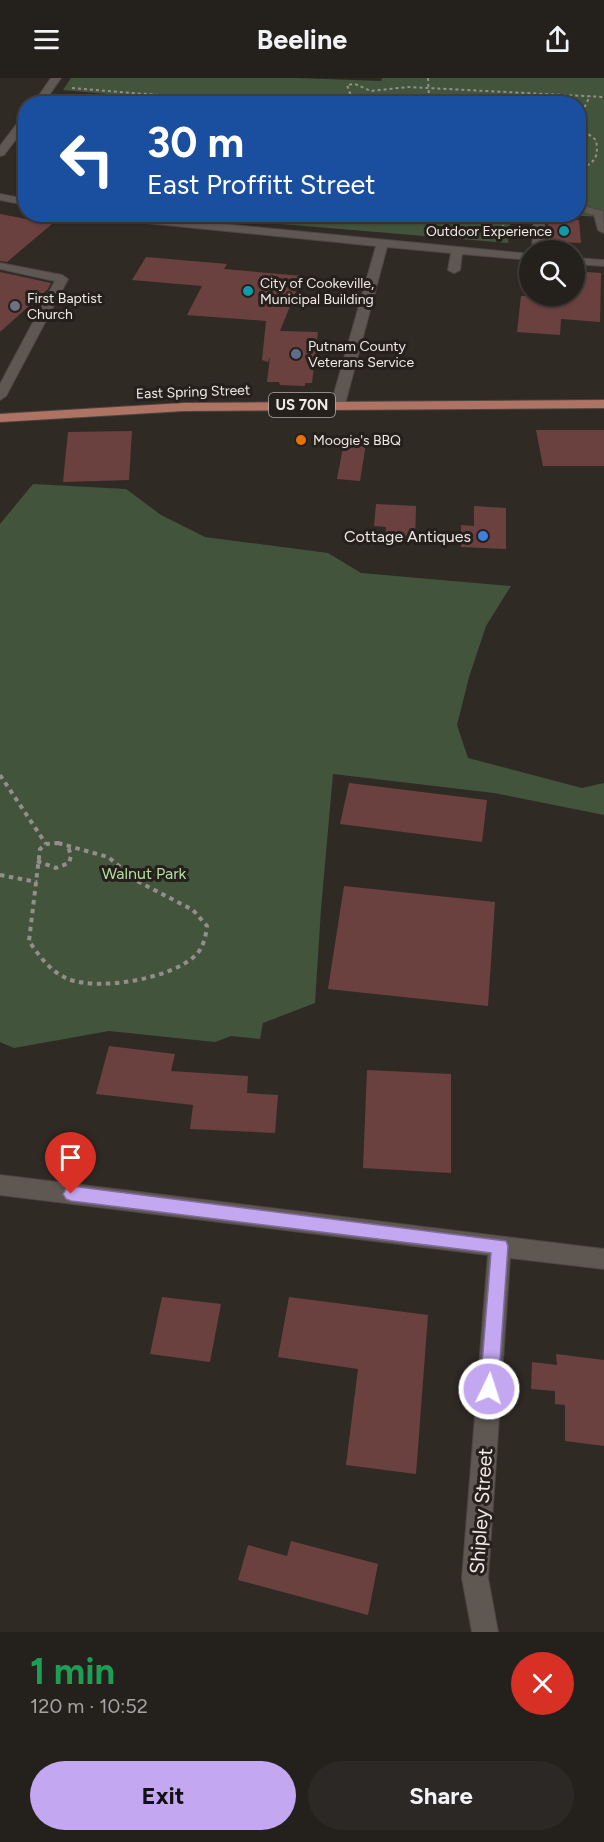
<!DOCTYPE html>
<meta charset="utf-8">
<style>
:root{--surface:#24201c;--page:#2c2825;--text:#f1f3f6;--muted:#a3a3a3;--line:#413e3b;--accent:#c4a7f1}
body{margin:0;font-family:Figtree,sans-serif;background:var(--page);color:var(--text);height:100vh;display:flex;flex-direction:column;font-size:22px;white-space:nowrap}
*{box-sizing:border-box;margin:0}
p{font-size:20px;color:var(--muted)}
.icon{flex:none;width:33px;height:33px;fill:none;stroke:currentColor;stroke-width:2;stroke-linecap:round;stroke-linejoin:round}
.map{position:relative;height:1554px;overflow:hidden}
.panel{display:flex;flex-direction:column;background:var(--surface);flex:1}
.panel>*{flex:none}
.top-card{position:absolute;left:18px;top:18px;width:568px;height:126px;border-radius:24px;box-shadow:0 2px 4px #0004,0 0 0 2px var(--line);background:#1a4fa0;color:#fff;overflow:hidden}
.tools{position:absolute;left:519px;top:162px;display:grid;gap:12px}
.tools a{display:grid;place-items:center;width:66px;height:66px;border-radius:50%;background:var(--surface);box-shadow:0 2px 4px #0004,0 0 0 2px var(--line);font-size:30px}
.pin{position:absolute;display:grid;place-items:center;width:51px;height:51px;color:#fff;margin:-62px -26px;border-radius:50% 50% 50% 0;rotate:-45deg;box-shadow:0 0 6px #0007}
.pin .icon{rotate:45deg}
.me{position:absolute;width:66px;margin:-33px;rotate:4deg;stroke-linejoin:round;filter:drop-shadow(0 0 4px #0008)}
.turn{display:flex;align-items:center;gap:21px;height:126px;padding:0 30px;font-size:27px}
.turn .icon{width:78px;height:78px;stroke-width:2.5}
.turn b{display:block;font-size:42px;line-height:51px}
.round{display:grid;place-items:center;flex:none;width:63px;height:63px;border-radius:32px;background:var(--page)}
.summary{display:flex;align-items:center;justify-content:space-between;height:102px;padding:0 30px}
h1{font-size:36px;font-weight:700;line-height:45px;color:#1e9e55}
.action{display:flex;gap:12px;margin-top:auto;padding:12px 30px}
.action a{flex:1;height:69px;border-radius:36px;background:var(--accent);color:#111;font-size:24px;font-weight:700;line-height:69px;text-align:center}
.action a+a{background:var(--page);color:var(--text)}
header{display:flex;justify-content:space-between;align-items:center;height:78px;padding:0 30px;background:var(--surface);font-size:27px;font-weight:700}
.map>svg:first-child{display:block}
.green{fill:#43543c}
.building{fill:#6b4140}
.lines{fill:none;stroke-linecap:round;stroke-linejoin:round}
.minor-casing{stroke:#4c4642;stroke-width:2}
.major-casing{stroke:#4c4642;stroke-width:2}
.path-far1{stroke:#938e8a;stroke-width:2;stroke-dasharray:3 3;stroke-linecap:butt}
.path{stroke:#938e8a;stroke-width:4;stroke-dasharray:4.5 4.5;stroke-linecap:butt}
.minor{fill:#5e5752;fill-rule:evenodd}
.major{fill:#af7364;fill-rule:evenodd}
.route{fill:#c4a7f1;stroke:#7f6d9d;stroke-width:1.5}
.culture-dot{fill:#0f9aa8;stroke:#26201c;stroke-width:2}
.worship-dot{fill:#6b7280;stroke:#26201c;stroke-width:2}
.service-dot{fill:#5c6f8a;stroke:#26201c;stroke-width:2}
.food-dot{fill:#e8710a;stroke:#26201c;stroke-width:2}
.shop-dot{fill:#3f7fe0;stroke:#26201c;stroke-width:2}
.labels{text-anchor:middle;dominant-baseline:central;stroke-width:6;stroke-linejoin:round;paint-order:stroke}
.far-poi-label{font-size:14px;fill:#efeae7;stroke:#26201c;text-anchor:start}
.far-street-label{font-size:14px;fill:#efeae7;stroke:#26201c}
.shield{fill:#26201c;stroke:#b3adaa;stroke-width:1.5}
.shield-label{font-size:15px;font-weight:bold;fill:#efeae7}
.poi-label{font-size:16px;fill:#efeae7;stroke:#26201c;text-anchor:end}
.park-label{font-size:16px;fill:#b5dda4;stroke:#26201c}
.near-street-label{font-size:20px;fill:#efeae7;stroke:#26201c}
</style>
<header><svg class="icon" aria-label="menu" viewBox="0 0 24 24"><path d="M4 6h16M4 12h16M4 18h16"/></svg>Beeline<svg class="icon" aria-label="share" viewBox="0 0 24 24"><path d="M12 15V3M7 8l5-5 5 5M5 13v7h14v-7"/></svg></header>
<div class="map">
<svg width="604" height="1554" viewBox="0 0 604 1554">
<rect width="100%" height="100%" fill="#302a25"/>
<!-- green -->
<g class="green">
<polygon points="71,0 297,0 381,3 382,0 604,0 604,139 564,137 579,136 579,26 188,26 184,23 63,12"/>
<polygon points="174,137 511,136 511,137 508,165"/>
<polygon points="33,406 126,411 161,437 205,459 328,475 361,495 511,508 486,548 469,599 457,647 468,680 582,710 604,705 604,737 494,715 333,696 321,831 315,925 263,945 260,961 231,958 215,964 109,953 14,970 0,964 0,446"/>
</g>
<!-- building -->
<g class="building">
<polygon points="0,136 52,146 7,184 0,183"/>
<polygon points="548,141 579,142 581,165 549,164"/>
<polygon points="146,179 227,186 224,191 302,198 280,253 318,254 312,305 305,305 305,308 280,307 279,304 267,304 270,278 268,284 262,282 266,243 187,237 202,208 132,202"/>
<polygon points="574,193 601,195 600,244 561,241 560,257 517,254 521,218 574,218"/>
<polygon points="0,194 51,205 48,211 0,254"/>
<polygon points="536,352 604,352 604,388 543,388"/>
<polygon points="132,353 129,402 63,404 68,354"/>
<polygon points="345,359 367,359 360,403 337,401"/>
<polygon points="376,426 416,428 415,461 385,460 386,449 374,448"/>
<polygon points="474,428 506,430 506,471 461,469 461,447 474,448"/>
<polygon points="349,705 487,722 482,764 340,746"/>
<polygon points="344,808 495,824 488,928 328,911"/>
<polygon points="109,968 175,976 171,993 248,998 247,1015 278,1017 275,1055 190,1051 193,1027 96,1016"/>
<polygon points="367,992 451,996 451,1095 363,1090"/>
<polygon points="162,1219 221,1226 210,1284 150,1276"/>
<polygon points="289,1219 428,1237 416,1396 346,1387 358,1291 278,1279"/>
<polygon points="556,1276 604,1282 604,1368 565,1363 565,1327 555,1326 555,1313 531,1311 532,1284 557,1287"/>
<polygon points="291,1463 378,1486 368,1537 238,1502 248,1467 287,1478"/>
</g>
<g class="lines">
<!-- minor casing -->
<g class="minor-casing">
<g id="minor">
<polygon points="51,0 61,0 43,26 33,26"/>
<polygon points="26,38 26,48 4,77 0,78 0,68 22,39"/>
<polygon points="0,116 26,121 26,127 0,122"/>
<polygon points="579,127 603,133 604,155 598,152 594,137 579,133"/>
<polygon points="81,136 121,136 530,176 530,182 462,176 460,192 454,195 448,192 451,175 387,169 345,326 338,330 331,326 376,168 86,139"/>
<polygon points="534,136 545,136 543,172 532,172"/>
<polygon points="574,180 604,182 604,188 574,186"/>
<polygon points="0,185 62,197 68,201 6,318 0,322 0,306 55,203 0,191"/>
<polygon points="0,1097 604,1171 604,1191 510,1180 488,1500 498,1554 472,1554 462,1500 488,1177 0,1117"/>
</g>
</g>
<!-- major casing -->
<g class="major-casing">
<polygon id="major" points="604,322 604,330 184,333 0,344 0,336 184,325"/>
</g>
<!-- path-far1 -->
<g class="path-far1">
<polyline points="428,0 429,20 435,26"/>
<polyline points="72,10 182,19 191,21 193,26"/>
<polyline points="215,26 217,24"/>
<polyline points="337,26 351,18 347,7 355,6 371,13 408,9 604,19"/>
<polyline points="579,40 590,18"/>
<path d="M579,49l17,13c3,18 -1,22 -17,30"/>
<polyline points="473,136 498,141 505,146 502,149 485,150"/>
<polyline points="484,157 487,136"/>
</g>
<!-- path -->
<g class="path">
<polyline points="0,697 46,766"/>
<path d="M58,765l50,14 31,25 54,28 14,16c-1,10 -4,22 -11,29 -25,24 -96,36 -128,24 -17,-7 -29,-23 -39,-38l11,-92 6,-5z"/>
<polyline points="37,783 56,790 69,785 71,778 68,768"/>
<polyline points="0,797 37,804"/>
</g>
<!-- minor -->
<use href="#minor" class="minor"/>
<!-- major -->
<use href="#major" class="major"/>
</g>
<!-- route -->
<polygon class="route" points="71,1108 506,1163 508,1168 498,1311 496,1317 489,1319 483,1317 480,1311 491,1175 71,1123 66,1121 63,1116 66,1111"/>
<!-- markers -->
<g class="culture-dot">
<circle cx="564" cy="153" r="6"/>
<circle cx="248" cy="213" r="6"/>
</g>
<circle class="worship-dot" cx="15" cy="228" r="6"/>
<circle class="service-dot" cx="296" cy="276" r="6"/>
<circle class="food-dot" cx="301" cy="362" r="6"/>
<circle class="shop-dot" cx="483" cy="458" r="6"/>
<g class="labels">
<!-- far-poi labels -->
<g class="far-poi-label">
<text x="552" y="153" text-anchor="end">Outdoor Experience</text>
<text x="260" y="205">City of Cookeville,<tspan x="260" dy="16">Municipal Building</tspan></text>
<text x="27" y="220">First Baptist<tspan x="27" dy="16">Church</tspan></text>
<text x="308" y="268">Putnam County<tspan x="308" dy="16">Veterans Service</tspan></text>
<text x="313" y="362">Moogie's BBQ</text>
</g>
<!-- far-street labels -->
<g class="far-street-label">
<text transform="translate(193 314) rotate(-2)">East Spring Street</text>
</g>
<!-- shield labels -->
<rect class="shield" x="269" y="315" width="66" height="24" rx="4.5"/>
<g class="shield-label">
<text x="302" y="327">US 70N</text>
</g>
<!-- poi labels -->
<g class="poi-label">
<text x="471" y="458">Cottage Antiques</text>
</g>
<!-- park labels -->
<g class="park-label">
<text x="144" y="795">Walnut Park</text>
</g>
<!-- near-street labels -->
<g class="near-street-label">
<text transform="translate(481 1433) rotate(-86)">Shipley Street</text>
</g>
</g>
</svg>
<div class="tools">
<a><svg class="icon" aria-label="search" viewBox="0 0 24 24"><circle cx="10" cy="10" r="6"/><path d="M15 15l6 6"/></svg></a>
</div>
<div class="pin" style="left:71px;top:1116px;background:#d93025"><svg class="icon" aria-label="arrive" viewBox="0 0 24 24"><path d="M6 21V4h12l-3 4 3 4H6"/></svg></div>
<svg class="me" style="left:489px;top:1311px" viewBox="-20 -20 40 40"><circle r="17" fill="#c4a7f1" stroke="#fff" stroke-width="3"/><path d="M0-11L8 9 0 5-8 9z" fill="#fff"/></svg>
<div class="top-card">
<div class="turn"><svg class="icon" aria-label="left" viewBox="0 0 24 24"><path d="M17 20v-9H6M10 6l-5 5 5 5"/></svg><div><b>30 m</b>East Proffitt Street</div></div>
</div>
</div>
<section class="panel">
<div class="summary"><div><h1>1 min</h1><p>120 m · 10:52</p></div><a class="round" style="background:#d93025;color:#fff"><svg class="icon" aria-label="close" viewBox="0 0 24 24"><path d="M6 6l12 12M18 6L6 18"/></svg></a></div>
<div class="action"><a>Exit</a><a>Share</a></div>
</section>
